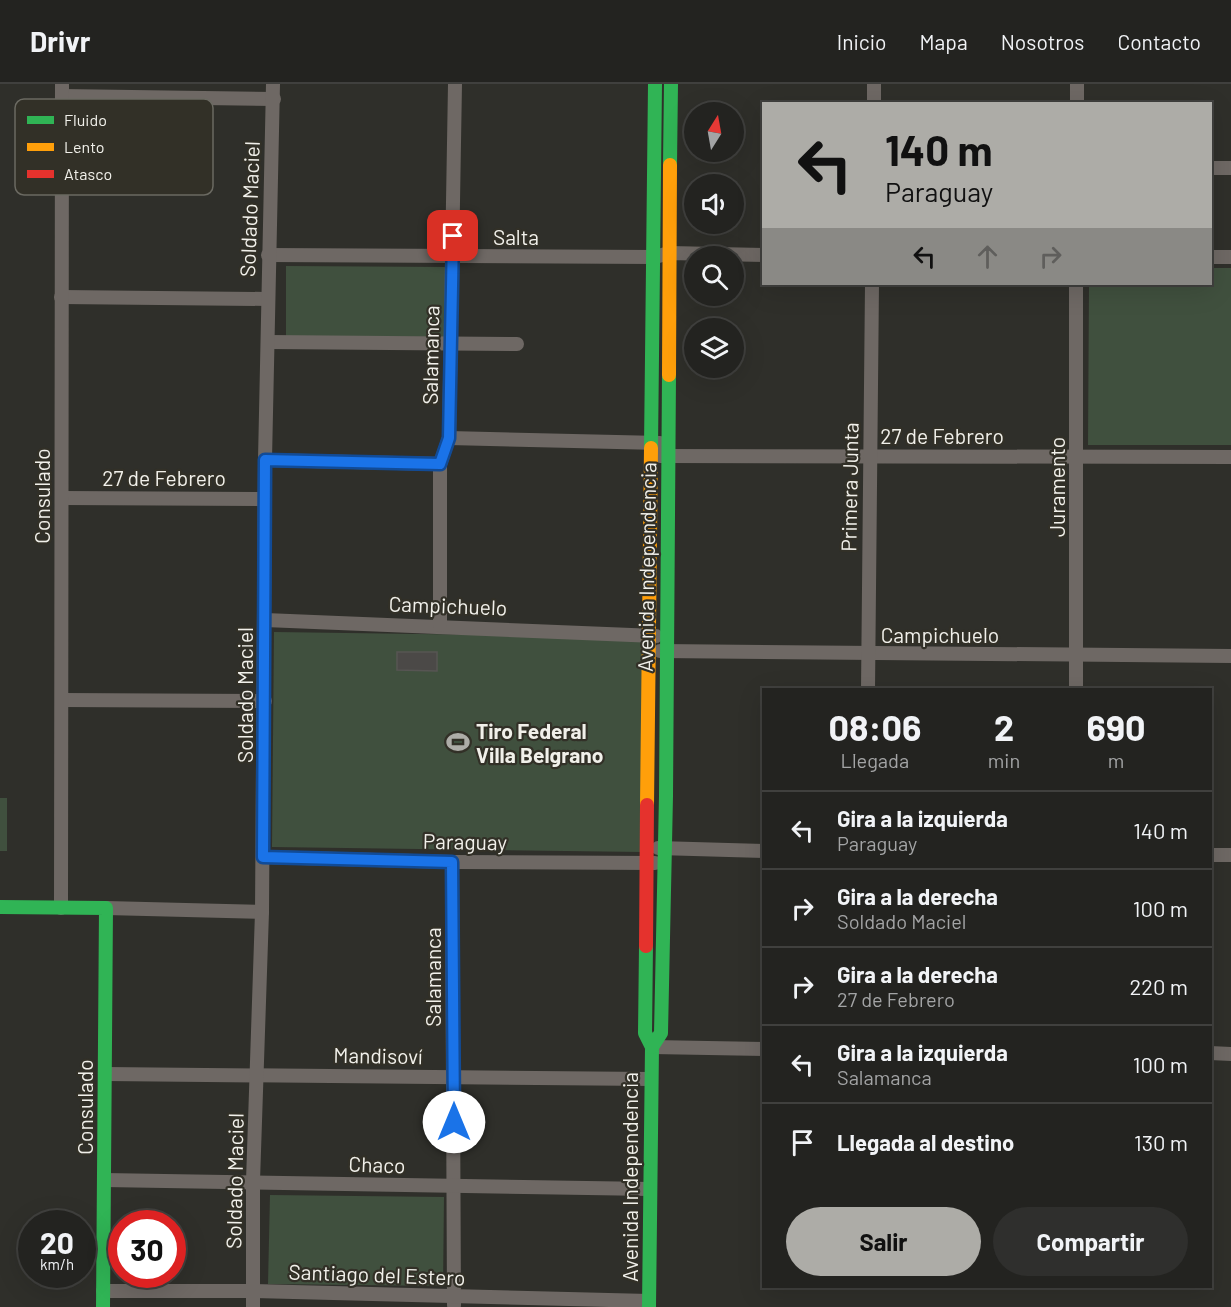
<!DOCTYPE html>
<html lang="es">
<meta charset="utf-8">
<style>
:root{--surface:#232320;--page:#2f2f2d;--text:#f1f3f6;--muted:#a3a4a5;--line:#40403e;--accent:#adaca7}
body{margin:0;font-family:Barlow,sans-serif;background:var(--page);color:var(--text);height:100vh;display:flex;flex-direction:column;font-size:22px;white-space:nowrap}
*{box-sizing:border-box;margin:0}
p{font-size:20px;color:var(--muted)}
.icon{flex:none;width:33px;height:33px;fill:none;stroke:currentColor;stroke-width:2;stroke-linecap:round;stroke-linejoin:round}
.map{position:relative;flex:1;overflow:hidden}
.panel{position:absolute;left:762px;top:604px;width:450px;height:600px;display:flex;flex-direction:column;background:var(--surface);border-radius:0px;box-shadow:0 6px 24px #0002,0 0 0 2px var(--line)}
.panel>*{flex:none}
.top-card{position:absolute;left:762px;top:18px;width:450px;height:183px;border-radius:0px;box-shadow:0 6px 24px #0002,0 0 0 2px var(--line);background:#adaca7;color:#111;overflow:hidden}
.needle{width:39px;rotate:11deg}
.buttons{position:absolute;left:684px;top:18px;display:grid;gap:12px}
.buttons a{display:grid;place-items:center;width:60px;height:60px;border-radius:50%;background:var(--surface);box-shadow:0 6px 24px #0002,0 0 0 2px var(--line);font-size:30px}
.speed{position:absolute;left:18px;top:1126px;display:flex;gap:12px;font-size:30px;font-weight:700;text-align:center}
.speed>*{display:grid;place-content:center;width:78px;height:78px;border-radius:50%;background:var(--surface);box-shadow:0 6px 24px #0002,0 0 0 2px var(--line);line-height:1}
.speed small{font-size:15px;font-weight:400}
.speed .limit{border:9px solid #d22;background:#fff;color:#111}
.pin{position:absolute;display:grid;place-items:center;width:51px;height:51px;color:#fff;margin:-26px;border-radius:12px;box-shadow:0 3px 9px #0006}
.me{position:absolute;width:66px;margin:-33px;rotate:0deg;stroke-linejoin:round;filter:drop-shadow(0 0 4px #0008)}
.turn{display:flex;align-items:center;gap:21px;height:126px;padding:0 24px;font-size:27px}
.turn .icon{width:78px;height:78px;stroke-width:2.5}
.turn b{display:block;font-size:42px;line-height:51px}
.lanes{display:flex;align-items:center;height:57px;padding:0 24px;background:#0003;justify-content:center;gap:30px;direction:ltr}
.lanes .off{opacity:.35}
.eta{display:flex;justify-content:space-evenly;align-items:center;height:102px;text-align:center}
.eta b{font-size:36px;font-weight:700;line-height:42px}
.button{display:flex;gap:12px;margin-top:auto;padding:12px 24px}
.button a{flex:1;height:69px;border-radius:36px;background:var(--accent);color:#111;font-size:24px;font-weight:700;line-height:69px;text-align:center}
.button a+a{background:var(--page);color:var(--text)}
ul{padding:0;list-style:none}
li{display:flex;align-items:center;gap:18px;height:78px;padding:0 24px;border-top:2px solid var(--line)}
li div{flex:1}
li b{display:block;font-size:22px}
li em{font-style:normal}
header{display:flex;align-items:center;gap:36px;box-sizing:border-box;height:84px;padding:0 30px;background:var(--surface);border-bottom:2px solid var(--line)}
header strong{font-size:28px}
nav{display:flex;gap:33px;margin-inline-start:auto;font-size:21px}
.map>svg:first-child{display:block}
.green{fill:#40503e}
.building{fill:#4b4947;stroke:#575553;stroke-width:1.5}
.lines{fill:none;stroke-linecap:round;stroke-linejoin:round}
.street{stroke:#6e6864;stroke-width:14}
.fast{stroke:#30b455;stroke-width:14}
.slow{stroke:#ff9f0a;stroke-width:14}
.jam{stroke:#e5322d;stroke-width:14}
.route-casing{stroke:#114b97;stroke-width:15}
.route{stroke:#1a73e8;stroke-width:10}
.labels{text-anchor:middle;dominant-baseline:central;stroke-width:4.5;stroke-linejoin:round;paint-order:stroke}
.street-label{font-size:21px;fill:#f1f0ea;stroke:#323027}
.poi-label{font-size:21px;font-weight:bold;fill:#f1f0ea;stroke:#323027;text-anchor:start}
.key{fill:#323027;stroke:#6b6a62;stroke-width:1.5}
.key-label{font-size:16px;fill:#f1f0ea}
</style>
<header>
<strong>Drivr</strong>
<nav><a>Inicio</a><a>Mapa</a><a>Nosotros</a><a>Contacto</a></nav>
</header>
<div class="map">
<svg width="1231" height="1223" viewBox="0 0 1231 1223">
<rect width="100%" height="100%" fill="#2f2f2a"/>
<!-- green -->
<g class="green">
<polygon points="286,182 446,183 446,253 286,252"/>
<polygon points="1211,184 1231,184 1231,361 1088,361 1089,200 1210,200"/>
<polygon points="274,548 644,553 642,768 272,763"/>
<rect x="0" y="714" width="7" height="53"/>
<polygon points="270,1111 444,1113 443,1202 268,1200"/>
</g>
<!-- building -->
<polygon class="building" points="397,568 437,568 437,587 397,586"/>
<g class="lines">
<!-- street -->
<g class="street">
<polyline points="62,12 274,15"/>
<polyline points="874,20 874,0"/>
<polyline points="1077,20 1077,0"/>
<polyline points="1210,84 1231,84"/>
<polyline points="268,171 655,173 669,169 764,171"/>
<polyline points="1210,173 1231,173"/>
<polyline points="61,213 267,215"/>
<polyline points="268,258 517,260"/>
<polyline points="449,354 660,359"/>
<polyline points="660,372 1231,373"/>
<polyline points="265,376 440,380"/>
<polyline points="62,414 265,415"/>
<polyline points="265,536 656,552"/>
<polyline points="440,541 440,380 449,354 455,0"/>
<polyline points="660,567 1231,572"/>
<polyline points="868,606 872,200"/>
<polyline points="1076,606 1076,200"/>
<polyline points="62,616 265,617"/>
<polyline points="658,764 764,767"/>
<polyline points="1210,771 1231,771"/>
<polyline points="263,773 452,778 655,779"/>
<polyline points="452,778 454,1221"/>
<polyline points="61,824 62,0"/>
<polyline points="106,824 262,828"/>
<polyline points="652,963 764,965"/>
<polyline points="1210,969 1231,970"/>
<polyline points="105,990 651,995"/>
<polyline points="104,1096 650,1105"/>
<polyline points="103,1207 253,1207 649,1217"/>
<polyline points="253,1223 253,1097 262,828 265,376 273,0"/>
</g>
<!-- fast -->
<g class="fast">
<polyline points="670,81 671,0"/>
<polyline points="651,364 655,0"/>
<polyline points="0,823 106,824 103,1223"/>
<polyline points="646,862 645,949 652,963 649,1223"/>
<polyline points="652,963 661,949 666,712 669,291"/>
</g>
<!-- slow -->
<g class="slow">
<polyline points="669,291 670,81"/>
<polyline points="647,721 651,364"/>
</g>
<!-- jam -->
<polyline class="jam" points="646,862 647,721"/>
</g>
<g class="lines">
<!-- route casing -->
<g class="route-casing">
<polyline id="route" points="453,152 449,354 440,380 265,376 263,773 452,778 454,1038"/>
</g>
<!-- route -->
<use href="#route" class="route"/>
</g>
<!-- icons -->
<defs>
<g id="stadium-bare" transform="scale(1.8)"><path d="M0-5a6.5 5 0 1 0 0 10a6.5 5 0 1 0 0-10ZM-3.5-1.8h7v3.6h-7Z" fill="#adaca7" stroke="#323027" stroke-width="2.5" paint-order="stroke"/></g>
</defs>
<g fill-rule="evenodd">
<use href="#stadium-bare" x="458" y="658"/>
</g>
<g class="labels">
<!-- street labels -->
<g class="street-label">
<text transform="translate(249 125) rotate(-88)">Soldado Maciel</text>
<text x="516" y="152">Salta</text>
<text transform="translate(430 271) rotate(-89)">Salamanca</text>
<text x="942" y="351">27 de Febrero</text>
<text x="164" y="393">27 de Febrero</text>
<text transform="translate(849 403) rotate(-89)">Primera Junta</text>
<text transform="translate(1056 403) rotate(-90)">Juramento</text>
<text transform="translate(41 412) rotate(-90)">Consulado</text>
<text transform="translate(646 483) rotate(-89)">Avenida Independencia</text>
<text transform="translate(448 521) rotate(2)">Campichuelo</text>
<text x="940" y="550">Campichuelo</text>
<text transform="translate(244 611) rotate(-90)">Soldado Maciel</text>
<text transform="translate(465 757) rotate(1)">Paraguay</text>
<text transform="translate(432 893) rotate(-90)">Salamanca</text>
<text transform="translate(378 971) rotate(1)">Mandisoví</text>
<text transform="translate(84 1023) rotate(-90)">Consulado</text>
<text transform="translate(377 1080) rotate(2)">Chaco</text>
<text transform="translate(629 1093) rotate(-90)">Avenida Independencia</text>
<text transform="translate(234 1097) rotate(-89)">Soldado Maciel</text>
<text transform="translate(377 1190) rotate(2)">Santiago del Estero</text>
</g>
<!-- poi labels -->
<g class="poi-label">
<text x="476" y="646">Tiro Federal<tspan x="476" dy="24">Villa Belgrano</tspan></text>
</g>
</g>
<!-- legend -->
<rect x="15" y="15" width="198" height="96" rx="9" class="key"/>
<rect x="27" y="32" width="27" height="8" fill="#30b455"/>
<rect x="27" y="59" width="27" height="8" fill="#ff9f0a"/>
<rect x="27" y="86" width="27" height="8" fill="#e5322d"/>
<g class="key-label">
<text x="64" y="42">Fluido</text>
<text x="64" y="69">Lento</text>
<text x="64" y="96">Atasco</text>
</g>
</svg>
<div class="buttons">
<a><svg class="needle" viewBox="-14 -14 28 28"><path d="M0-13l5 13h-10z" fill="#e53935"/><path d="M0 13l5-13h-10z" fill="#a3a4a5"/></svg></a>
<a><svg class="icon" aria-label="sound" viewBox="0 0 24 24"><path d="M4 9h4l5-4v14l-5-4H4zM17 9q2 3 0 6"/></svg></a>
<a><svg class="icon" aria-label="search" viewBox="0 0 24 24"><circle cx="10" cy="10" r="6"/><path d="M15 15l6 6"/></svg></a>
<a><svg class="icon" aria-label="layers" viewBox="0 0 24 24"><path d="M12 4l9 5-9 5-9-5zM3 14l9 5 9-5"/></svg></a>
</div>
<div class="speed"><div>20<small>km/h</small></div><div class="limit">30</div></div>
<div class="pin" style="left:453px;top:152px;background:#d93025"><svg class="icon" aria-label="arrive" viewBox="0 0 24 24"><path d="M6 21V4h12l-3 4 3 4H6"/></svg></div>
<svg class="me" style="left:454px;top:1038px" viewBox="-20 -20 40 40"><circle r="19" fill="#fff"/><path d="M0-13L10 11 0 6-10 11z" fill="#1a73e8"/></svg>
<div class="top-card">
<div class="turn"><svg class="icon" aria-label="left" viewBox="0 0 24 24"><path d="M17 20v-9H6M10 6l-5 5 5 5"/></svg><div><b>140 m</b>Paraguay</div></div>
<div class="lanes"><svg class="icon" aria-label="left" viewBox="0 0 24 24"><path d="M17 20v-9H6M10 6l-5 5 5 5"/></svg><svg class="icon off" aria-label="ahead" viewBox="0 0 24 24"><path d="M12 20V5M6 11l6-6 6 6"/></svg><svg class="icon off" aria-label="right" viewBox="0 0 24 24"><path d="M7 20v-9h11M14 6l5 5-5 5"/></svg></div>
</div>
<section class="panel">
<div class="eta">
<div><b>08:06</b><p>Llegada</p></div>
<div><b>2</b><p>min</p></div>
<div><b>690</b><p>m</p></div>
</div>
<ul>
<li><svg class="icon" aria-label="left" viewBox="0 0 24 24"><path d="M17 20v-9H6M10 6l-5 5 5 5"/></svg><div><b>Gira a la izquierda</b><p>Paraguay</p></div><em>140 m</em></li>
<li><svg class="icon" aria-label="right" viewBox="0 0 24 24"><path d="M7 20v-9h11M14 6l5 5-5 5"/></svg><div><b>Gira a la derecha</b><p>Soldado Maciel</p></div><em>100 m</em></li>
<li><svg class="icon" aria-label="right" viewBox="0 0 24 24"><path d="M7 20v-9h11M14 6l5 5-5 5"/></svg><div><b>Gira a la derecha</b><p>27 de Febrero</p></div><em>220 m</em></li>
<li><svg class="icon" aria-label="left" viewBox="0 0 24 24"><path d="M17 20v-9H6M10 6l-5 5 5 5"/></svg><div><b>Gira a la izquierda</b><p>Salamanca</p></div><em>100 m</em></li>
<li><svg class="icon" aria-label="arrive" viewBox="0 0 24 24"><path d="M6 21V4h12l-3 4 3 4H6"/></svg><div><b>Llegada al destino</b></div><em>130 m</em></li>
</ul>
<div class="button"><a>Salir</a><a>Compartir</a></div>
</section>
</div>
